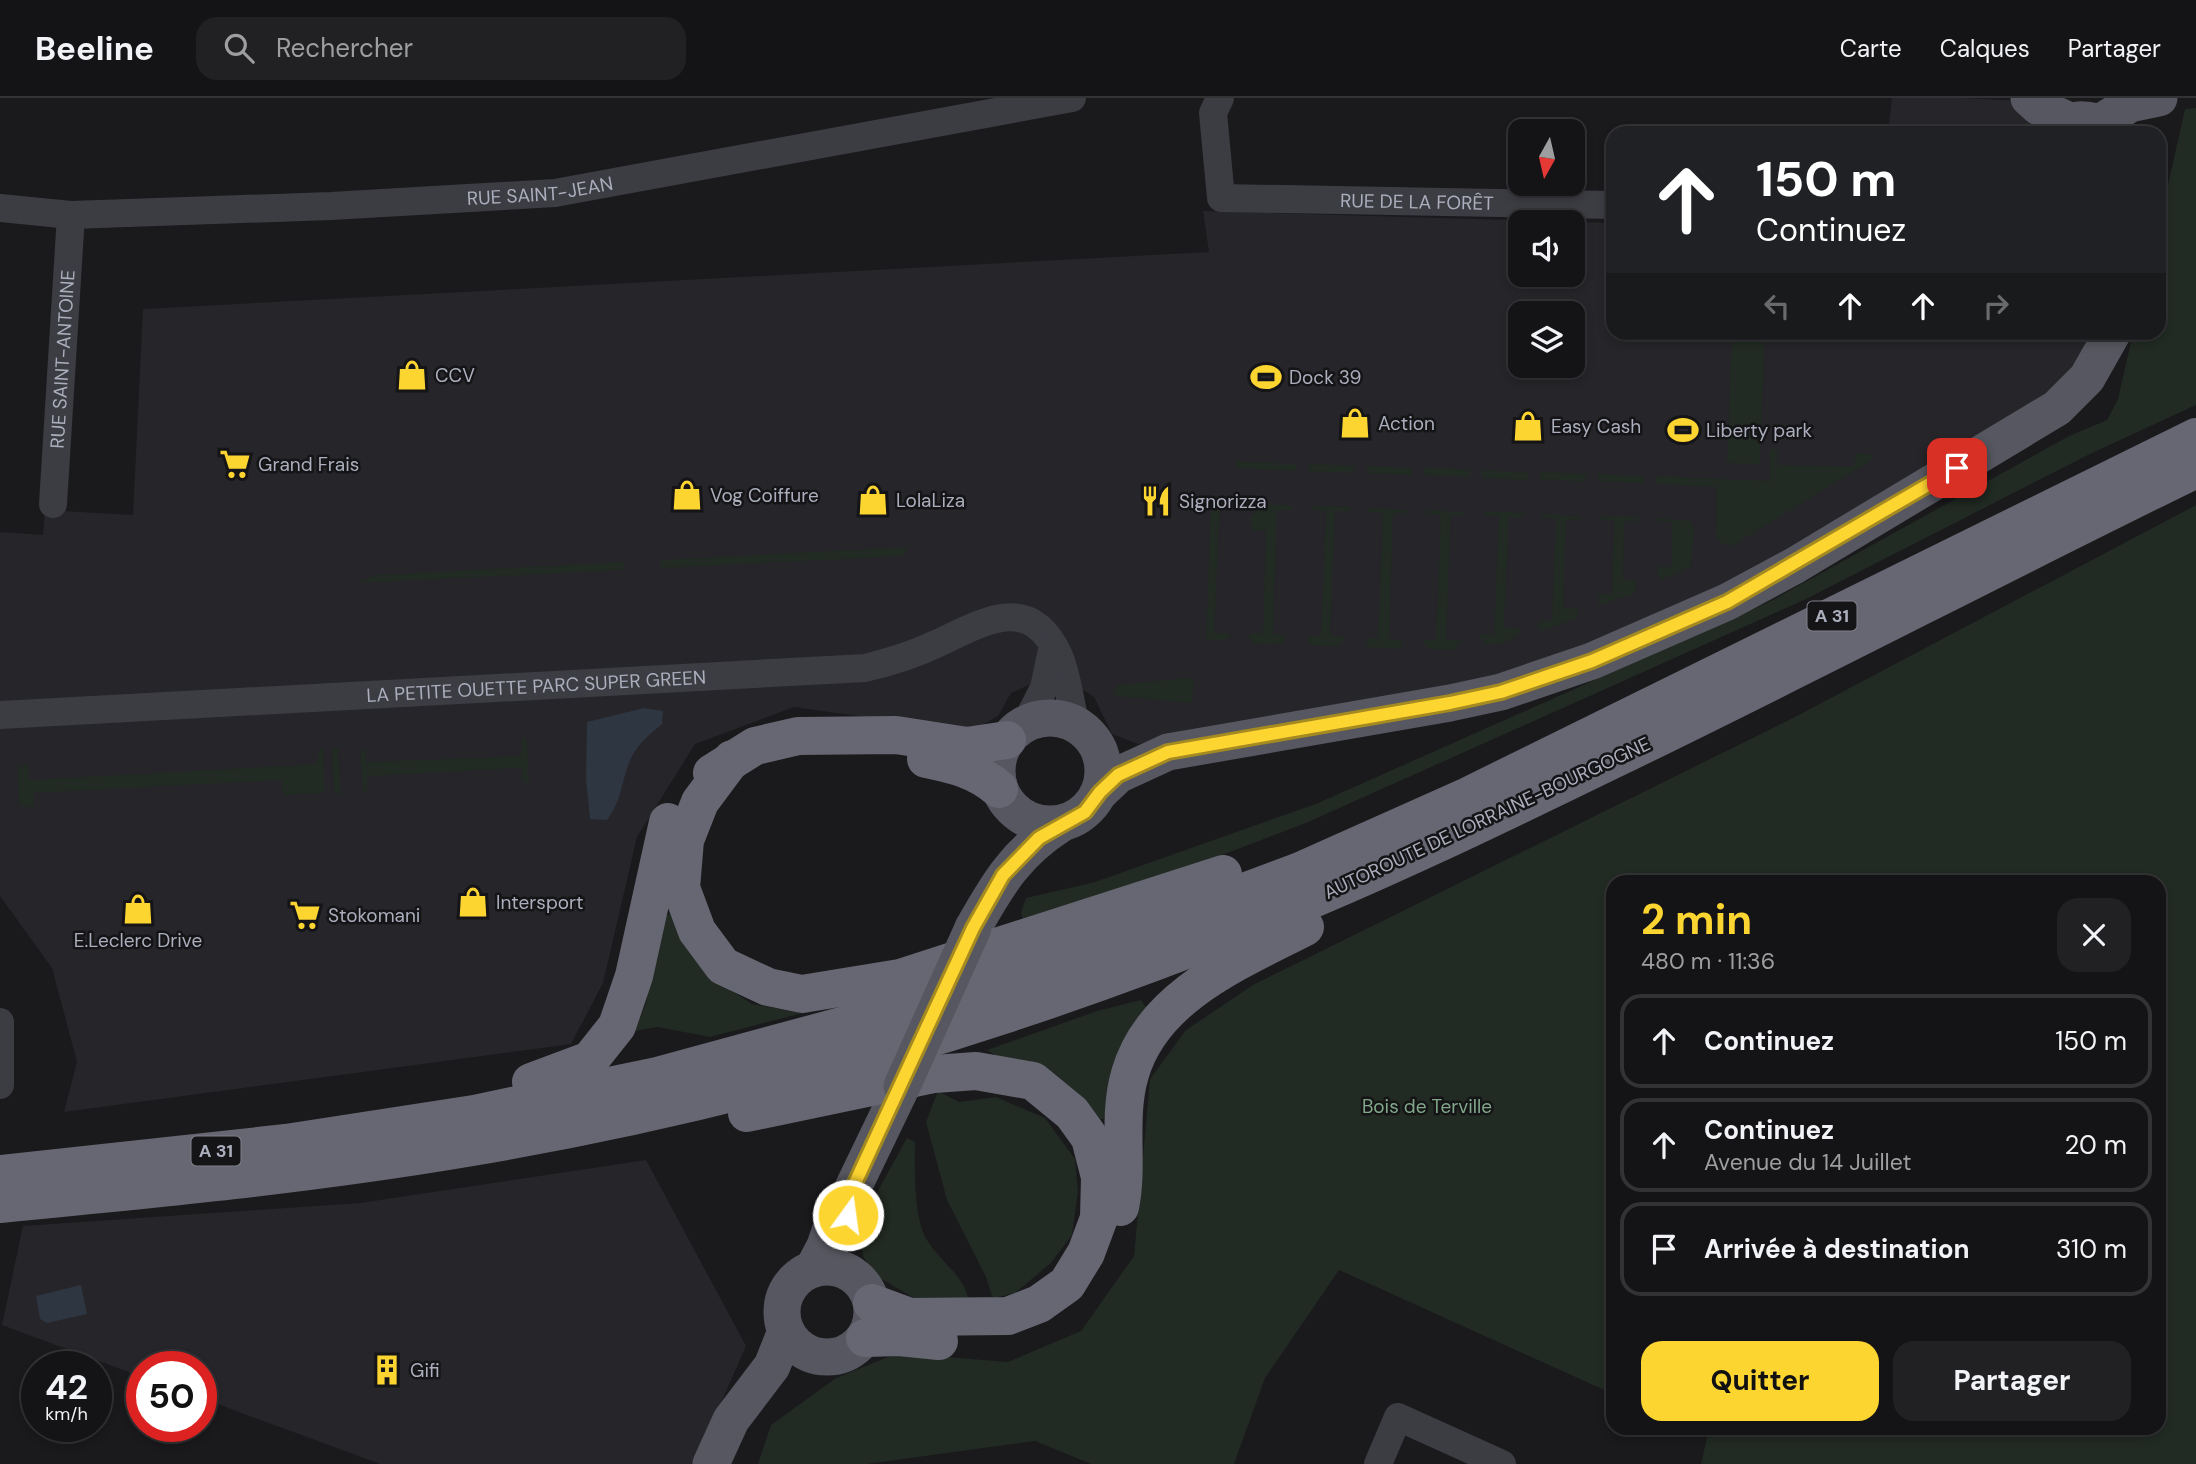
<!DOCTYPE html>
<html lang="fr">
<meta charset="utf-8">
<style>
:root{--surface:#141315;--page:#212022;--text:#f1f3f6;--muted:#9d9ea0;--line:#333234;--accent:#fdd531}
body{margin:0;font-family:"DM Sans",sans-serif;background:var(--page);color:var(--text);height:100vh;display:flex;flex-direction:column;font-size:26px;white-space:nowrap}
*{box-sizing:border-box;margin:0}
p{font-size:23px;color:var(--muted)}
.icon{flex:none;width:38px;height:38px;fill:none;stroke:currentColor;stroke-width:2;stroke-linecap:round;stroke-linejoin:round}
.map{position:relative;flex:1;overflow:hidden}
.panel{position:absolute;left:1606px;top:777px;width:560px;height:560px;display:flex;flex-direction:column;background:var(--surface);border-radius:21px;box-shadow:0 4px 10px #0003,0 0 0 2px var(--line)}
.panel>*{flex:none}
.banner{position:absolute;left:1606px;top:28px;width:560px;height:214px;border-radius:21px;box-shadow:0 4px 10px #0003,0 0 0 2px var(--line);background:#202124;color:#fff;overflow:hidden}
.needle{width:46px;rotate:188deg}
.controls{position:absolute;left:1508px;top:21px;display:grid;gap:14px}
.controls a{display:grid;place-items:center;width:77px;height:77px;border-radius:14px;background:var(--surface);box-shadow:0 4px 10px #0003,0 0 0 2px var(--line);font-size:35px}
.speed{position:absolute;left:21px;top:1253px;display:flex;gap:14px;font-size:35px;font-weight:700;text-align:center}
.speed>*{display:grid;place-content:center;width:91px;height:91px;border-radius:50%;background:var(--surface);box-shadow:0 4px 10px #0003,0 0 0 2px var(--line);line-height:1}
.speed small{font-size:18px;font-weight:400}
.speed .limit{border:10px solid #d22;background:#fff;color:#111}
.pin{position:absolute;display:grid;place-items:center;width:60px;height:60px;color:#fff;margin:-30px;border-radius:14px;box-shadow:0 4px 10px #0006}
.me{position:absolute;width:77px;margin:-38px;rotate:14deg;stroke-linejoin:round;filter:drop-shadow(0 0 5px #0008)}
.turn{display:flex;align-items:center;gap:24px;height:147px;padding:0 35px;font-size:32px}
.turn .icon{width:91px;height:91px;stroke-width:2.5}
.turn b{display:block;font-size:49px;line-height:60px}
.lanes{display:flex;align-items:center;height:66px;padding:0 35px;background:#0003;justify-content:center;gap:35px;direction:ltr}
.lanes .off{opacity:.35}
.round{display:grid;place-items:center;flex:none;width:74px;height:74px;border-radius:21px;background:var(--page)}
.head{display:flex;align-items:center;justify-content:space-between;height:119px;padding:0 35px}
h1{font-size:42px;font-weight:700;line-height:52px;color:var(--accent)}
.cta{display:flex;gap:14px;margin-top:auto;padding:14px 35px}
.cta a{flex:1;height:80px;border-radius:21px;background:var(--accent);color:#111;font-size:28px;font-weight:700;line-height:80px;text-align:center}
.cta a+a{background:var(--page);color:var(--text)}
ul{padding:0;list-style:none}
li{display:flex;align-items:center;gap:21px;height:94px;margin:0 14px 10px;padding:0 21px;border:4px solid var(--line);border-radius:21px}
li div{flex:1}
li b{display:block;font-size:26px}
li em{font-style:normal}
header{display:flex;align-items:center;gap:42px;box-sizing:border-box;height:98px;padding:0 35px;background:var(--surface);border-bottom:2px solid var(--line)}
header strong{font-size:33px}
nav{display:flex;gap:38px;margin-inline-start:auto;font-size:24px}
.search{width:490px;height:63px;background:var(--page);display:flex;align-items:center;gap:18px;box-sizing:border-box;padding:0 24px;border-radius:21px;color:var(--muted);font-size:26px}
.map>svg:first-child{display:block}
.built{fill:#262529;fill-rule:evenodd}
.green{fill:#212a23}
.water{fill:#2e3641}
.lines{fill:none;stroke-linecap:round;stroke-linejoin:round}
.minor{stroke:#3c3c43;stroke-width:28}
.major{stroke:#565760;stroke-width:37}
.highway{stroke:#666772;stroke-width:38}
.major-bridge{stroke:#565760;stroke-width:37}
.route-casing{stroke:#a48a20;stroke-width:18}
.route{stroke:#fdd531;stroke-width:12}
.labels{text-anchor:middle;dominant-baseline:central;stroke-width:5;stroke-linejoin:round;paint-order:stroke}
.shield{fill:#151417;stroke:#7e808a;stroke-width:2}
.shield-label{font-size:18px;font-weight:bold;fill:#abaebc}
.street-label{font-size:19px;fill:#abaebc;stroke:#151417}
.poi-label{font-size:19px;fill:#abaebc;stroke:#151417;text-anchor:start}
.park-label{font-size:19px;fill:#81a889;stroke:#151417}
</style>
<header>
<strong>Beeline</strong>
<div class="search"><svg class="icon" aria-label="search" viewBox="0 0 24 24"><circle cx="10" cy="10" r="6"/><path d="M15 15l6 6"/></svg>Rechercher</div>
<nav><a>Carte</a><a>Calques</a><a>Partager</a></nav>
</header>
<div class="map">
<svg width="2196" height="1366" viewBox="0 0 2196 1366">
<rect width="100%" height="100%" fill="#1a191c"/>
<!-- built -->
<g class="built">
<polygon points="1892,0 1964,0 2044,4 2037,35 1888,35"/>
<path d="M1203,113l410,12 1,109 473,1 -6,28 -56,56 -273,163 -201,79 -105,31 -224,43 -84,11 -26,-10 -18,-37 -20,-13 -36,-3 -27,12 -13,23 -28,16 -176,-25 -99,37 -58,93 -34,146 -32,61 -507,68 13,-50 -25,-94 -52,-72v-364l43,3 2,-25 88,5 10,-206 1066,-57zM1521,124h52v53h-52zM1521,215h52v53h-52z"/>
<polygon points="646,1062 746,1248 694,1366 380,1366 201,1300 201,1269 142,1269 142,1279 2,1227 23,1128 360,1105"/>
</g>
<!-- green -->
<g class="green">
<polygon points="2196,10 2196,307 2090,356 1804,502 1306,725 1146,786 1023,822 1021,814 1026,800 1095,784 1318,705 1552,601 1771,503 2069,338 2107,322 2118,301 2133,235 2160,234 2160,122 2185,11"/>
<polygon points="1732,235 1765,235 1760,366 1727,365"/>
<polygon points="1770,351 1777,351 1777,367 1854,369 1856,355 1871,356 1874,361 1732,448 1721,445 1716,437 1717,389 1657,386 1657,378 1770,383"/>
<polygon points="1236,363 1296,366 1296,373 1235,370"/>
<polygon points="1309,366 1355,368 1354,375 1308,373"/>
<polygon points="1367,368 1413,370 1412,377 1367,376"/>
<polygon points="1425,369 1470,372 1470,379 1424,377"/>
<polygon points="1482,372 1528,375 1528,382 1482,380"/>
<polygon points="1540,374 1587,376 1586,384 1540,381"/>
<polygon points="1598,376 1644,378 1644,385 1598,384"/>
<polygon points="1220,405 1214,535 1230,536 1227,542 1206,542 1211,406"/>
<polygon points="1264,407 1292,407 1292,412 1277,412 1273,536 1287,538 1283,546 1252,545 1248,536 1263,535 1266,433 1251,432 1251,418"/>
<polygon points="2196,407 2196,1366 1701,1366 1709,1330 2160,1330 2160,784 1614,784 1613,1296 1339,1172 1265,1280 1234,1366 1091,1366 1035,1343 867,1366 758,1366 771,1327 836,1280 898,1255 1008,1264 1081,1233 1134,1158 1150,981 1186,932 1253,887 1793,620"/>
<polygon points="1310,408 1351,409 1350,413 1335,413 1330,538 1346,539 1339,548 1311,547 1307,542 1306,539 1321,538 1326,413 1311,411"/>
<polygon points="1369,410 1408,412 1408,415 1393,415 1389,541 1403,542 1402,548 1398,551 1368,549 1365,540 1378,540 1383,415 1368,414"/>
<polygon points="1426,412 1466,414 1465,417 1451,417 1446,541 1462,543 1454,552 1428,551 1422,542 1436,542 1441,417 1426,416"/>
<path d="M1485,413l40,2 -1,4h-15l-5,110 15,2 1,3c-7,10 -25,14 -37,12l-3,-9h14l5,-119 -14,-1z"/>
<polygon points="1542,416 1582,418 1581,421 1566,422 1563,509 1578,511 1577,520 1543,533 1539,532 1538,523 1552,523 1556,421 1541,420"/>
<polygon points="1600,418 1639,419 1639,423 1624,423 1623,482 1637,482 1635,495 1599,507 1598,496 1612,496 1614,423 1600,421"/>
<polygon points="1657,420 1691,423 1694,434 1691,469 1660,482 1656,469 1672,469 1672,424 1657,423"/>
<polygon points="907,449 905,458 661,470 661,462"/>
<polygon points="623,464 624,472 357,485 376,477"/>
<polygon points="1194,579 1192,605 1116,598 1113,594 1119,587"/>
<polygon points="522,640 527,640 529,685 523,685 522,670 367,678 367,693 363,694 360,652 365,652 366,664 521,658"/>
<polygon points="332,650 338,650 341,695 334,696"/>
<polygon points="323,651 325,695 283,697 282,682 34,695 34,710 19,707 18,669 28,666 30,682 318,666 318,652"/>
<polygon points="671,815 706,876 752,906 803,915 710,939 657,929 635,933 646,905 662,819"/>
<polygon points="1141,902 1147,911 1115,978 1104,1021 1098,1021 987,952 1097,913"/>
<polygon points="938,993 959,1004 996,999 1045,1020 1075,1061 1078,1094 1072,1137 1051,1165 1015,1195 995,1200 992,1198 986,1179 947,1102 926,1024"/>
<path d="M907,1040l8,4c0,28 -2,74 12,98 11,19 38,37 41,58l-51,2 -42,-25 -12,-19 -3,-33z"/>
</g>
<!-- water -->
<g class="water">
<path d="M644,610l19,3 -1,13c-13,11 -27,22 -33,39 -8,21 -8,39 -22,57l-17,-1 -4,-40 1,-57z"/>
<polygon points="81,1187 87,1216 47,1225 40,1221 36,1198"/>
</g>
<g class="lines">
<!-- minor -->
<g class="minor">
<path id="s1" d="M1220,0l-7,15 8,85 393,7"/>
<path id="s2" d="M0,110l71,7 260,-9 224,-13 517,-95"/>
<path id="s3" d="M53,406l18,-289"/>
<path id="s4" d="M0,617l865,-47c25,-6 48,-13 71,-24 46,-21 94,-53 123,12 9,21 11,47 17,69"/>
<polyline points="1026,625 1044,590 1053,547"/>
<polyline points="0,924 0,987"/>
<polyline points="1378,1366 1398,1319 1502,1366"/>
</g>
<!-- major -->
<g class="major">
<polyline points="2029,0 2039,9 2070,23"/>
<polyline points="2101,24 2130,6 2159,0"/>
<path d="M2053,35c19,-18 42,-17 61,0"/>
<circle cx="1050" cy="673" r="53"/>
<polyline points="1100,694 1118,677 1168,654 1450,605 1501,594 1592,563 1727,504 1794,468 2057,310 2087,280 2113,234"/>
<path d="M973,830c25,-45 44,-76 88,-104"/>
<circle cx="827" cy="1214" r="45"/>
<polyline points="813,1171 825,1148 834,1121 850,1096 902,988"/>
<polyline points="711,1366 731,1322 772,1268 786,1233"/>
</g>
<!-- highway -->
<g class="highway">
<polyline points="732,661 700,704 685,742 681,790 697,833 723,868 768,889 802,896 900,880 1223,776"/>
<path d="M926,661c29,6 51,11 73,30"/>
<polyline points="712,675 755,648 798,638 896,637 967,648 1007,642"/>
<polyline points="531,984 590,962 617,928 634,878 668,724"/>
<polyline points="747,1015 934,976 976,973 1033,983 1072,1015 1090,1040 1100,1079 1099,1120 1086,1155 1067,1186 1039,1206 1008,1218 910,1219 872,1205"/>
<polyline points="0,1076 286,1045 474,1016 657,978 1000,885 1300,773 1468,698 2196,339"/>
<path d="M0,1106c156,-15 312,-30 466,-56 269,-45 536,-123 789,-225 120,-48 236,-104 353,-161 197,-95 391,-197 588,-293"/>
<path d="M1120,1109c9,-43 -3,-89 10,-133 22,-78 109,-113 175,-147"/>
<polyline points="865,1240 899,1239 939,1243"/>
</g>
<!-- major-bridge -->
<polyline class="major-bridge" points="902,988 973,830"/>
</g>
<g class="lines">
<!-- route casing -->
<g class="route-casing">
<polyline id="route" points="848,1117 850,1096 973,830 1003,777 1039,740 1085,714 1100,694 1118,677 1168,654 1450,605 1501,594 1592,563 1727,504 1957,370"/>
</g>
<!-- route -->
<use href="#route" class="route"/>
</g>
<!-- icons -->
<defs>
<g id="shop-bare" transform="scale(2.415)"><path d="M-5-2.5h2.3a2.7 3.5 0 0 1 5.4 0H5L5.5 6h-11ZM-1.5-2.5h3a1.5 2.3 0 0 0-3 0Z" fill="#fdd531" stroke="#151417" stroke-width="2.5" paint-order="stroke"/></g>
<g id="stadium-bare" transform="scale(2.415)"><path d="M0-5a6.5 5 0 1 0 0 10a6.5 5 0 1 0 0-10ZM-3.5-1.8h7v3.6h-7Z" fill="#fdd531" stroke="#151417" stroke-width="2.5" paint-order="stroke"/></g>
<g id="supermarket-bare" transform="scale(2.415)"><path d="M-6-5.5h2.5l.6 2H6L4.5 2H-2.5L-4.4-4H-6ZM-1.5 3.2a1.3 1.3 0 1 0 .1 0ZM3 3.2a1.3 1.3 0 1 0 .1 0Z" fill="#fdd531" stroke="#151417" stroke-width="2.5" paint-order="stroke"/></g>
<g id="restaurant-bare" transform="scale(2.415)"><path d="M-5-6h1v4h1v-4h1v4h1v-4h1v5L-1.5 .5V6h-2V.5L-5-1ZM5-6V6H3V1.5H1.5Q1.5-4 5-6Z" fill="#fdd531" stroke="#151417" stroke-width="2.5" paint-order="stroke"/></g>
<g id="building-bare" transform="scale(2.415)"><path d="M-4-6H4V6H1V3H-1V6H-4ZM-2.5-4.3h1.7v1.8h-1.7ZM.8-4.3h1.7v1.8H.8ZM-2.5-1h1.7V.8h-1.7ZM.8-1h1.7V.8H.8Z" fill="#fdd531" stroke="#151417" stroke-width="2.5" paint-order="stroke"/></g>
</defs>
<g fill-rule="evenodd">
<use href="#shop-bare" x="412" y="277"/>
<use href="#stadium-bare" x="1266" y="279"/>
<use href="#shop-bare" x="1355" y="325"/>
<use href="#shop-bare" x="1528" y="328"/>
<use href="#stadium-bare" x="1683" y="332"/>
<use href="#supermarket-bare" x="235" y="366"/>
<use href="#shop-bare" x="687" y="397"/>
<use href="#shop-bare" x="873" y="402"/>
<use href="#restaurant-bare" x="1156" y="403"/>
<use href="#shop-bare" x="473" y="804"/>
<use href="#shop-bare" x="138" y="811"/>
<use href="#supermarket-bare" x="305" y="817"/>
<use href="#building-bare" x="387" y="1272"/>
</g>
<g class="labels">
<!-- shield labels -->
<g class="shield">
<rect x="1807.5" y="503.5" width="49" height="29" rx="5"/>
<rect x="191.5" y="1038.5" width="49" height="29" rx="5"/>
</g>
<g class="shield-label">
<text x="1832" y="518">A 31</text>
<text x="216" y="1053">A 31</text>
</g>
<!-- street labels -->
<g class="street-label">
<text stroke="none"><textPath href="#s2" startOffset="541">RUE SAINT-JEAN</textPath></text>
<text stroke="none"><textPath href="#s1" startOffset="298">RUE DE LA FORÊT</textPath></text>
<text stroke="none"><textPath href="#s3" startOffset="145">RUE SAINT-ANTOINE</textPath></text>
<text stroke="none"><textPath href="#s4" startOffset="537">LA PETITE OUETTE PARC SUPER GREEN</textPath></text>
<text transform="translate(1487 720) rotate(-25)">AUTOROUTE DE LORRAINE-BOURGOGNE</text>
</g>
<!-- poi labels -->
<g class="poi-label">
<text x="435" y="277">CCV</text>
<text x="1289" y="279">Dock 39</text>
<text x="1378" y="325">Action</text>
<text x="1551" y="328">Easy Cash</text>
<text x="1706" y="332">Liberty park</text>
<text x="258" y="366">Grand Frais</text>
<text x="710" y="397">Vog Coiffure</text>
<text x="896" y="402">LolaLiza</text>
<text x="1179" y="403">Signorizza</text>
<text x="496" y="804">Intersport</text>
<text x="328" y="817">Stokomani</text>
<text x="138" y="842" text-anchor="middle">E.Leclerc Drive</text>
<text x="410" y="1272">Gifi</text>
</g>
<!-- park labels -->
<g class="park-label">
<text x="1427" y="1008">Bois de Terville</text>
</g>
</g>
</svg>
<div class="controls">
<a><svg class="needle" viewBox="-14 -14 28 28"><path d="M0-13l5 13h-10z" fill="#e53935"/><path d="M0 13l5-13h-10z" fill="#9d9ea0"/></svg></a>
<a><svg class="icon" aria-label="sound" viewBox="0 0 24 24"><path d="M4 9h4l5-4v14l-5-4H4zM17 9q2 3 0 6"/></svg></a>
<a><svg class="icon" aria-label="layers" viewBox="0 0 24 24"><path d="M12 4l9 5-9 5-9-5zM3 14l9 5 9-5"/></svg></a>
</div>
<div class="speed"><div>42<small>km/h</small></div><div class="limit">50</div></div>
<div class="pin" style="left:1957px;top:370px;background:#d93025"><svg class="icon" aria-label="arrive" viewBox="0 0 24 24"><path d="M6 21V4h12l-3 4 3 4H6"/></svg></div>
<svg class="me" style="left:848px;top:1117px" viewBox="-20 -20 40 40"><circle r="17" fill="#fdd531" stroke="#fff" stroke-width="3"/><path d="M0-11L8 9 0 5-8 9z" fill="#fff"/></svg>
<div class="banner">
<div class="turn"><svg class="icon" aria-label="ahead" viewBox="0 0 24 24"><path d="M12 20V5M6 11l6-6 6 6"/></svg><div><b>150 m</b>Continuez</div></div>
<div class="lanes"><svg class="icon off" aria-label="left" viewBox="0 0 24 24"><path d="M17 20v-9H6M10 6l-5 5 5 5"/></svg><svg class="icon" aria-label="ahead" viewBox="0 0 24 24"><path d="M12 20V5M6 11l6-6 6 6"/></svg><svg class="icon" aria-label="ahead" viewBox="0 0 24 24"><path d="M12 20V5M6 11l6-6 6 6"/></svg><svg class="icon off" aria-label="right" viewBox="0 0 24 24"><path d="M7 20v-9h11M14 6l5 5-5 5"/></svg></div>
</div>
<section class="panel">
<div class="head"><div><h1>2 min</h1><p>480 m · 11:36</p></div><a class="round"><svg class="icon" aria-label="close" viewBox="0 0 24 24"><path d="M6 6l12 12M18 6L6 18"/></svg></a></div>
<ul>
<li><svg class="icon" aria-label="ahead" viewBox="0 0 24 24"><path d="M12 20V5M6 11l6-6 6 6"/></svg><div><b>Continuez</b></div><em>150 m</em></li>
<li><svg class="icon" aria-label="ahead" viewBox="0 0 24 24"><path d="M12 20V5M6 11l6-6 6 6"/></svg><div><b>Continuez</b><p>Avenue du 14 Juillet</p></div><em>20 m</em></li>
<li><svg class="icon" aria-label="arrive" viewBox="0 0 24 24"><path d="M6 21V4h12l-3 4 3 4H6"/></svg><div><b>Arrivée à destination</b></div><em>310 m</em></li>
</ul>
<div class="cta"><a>Quitter</a><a>Partager</a></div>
</section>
</div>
